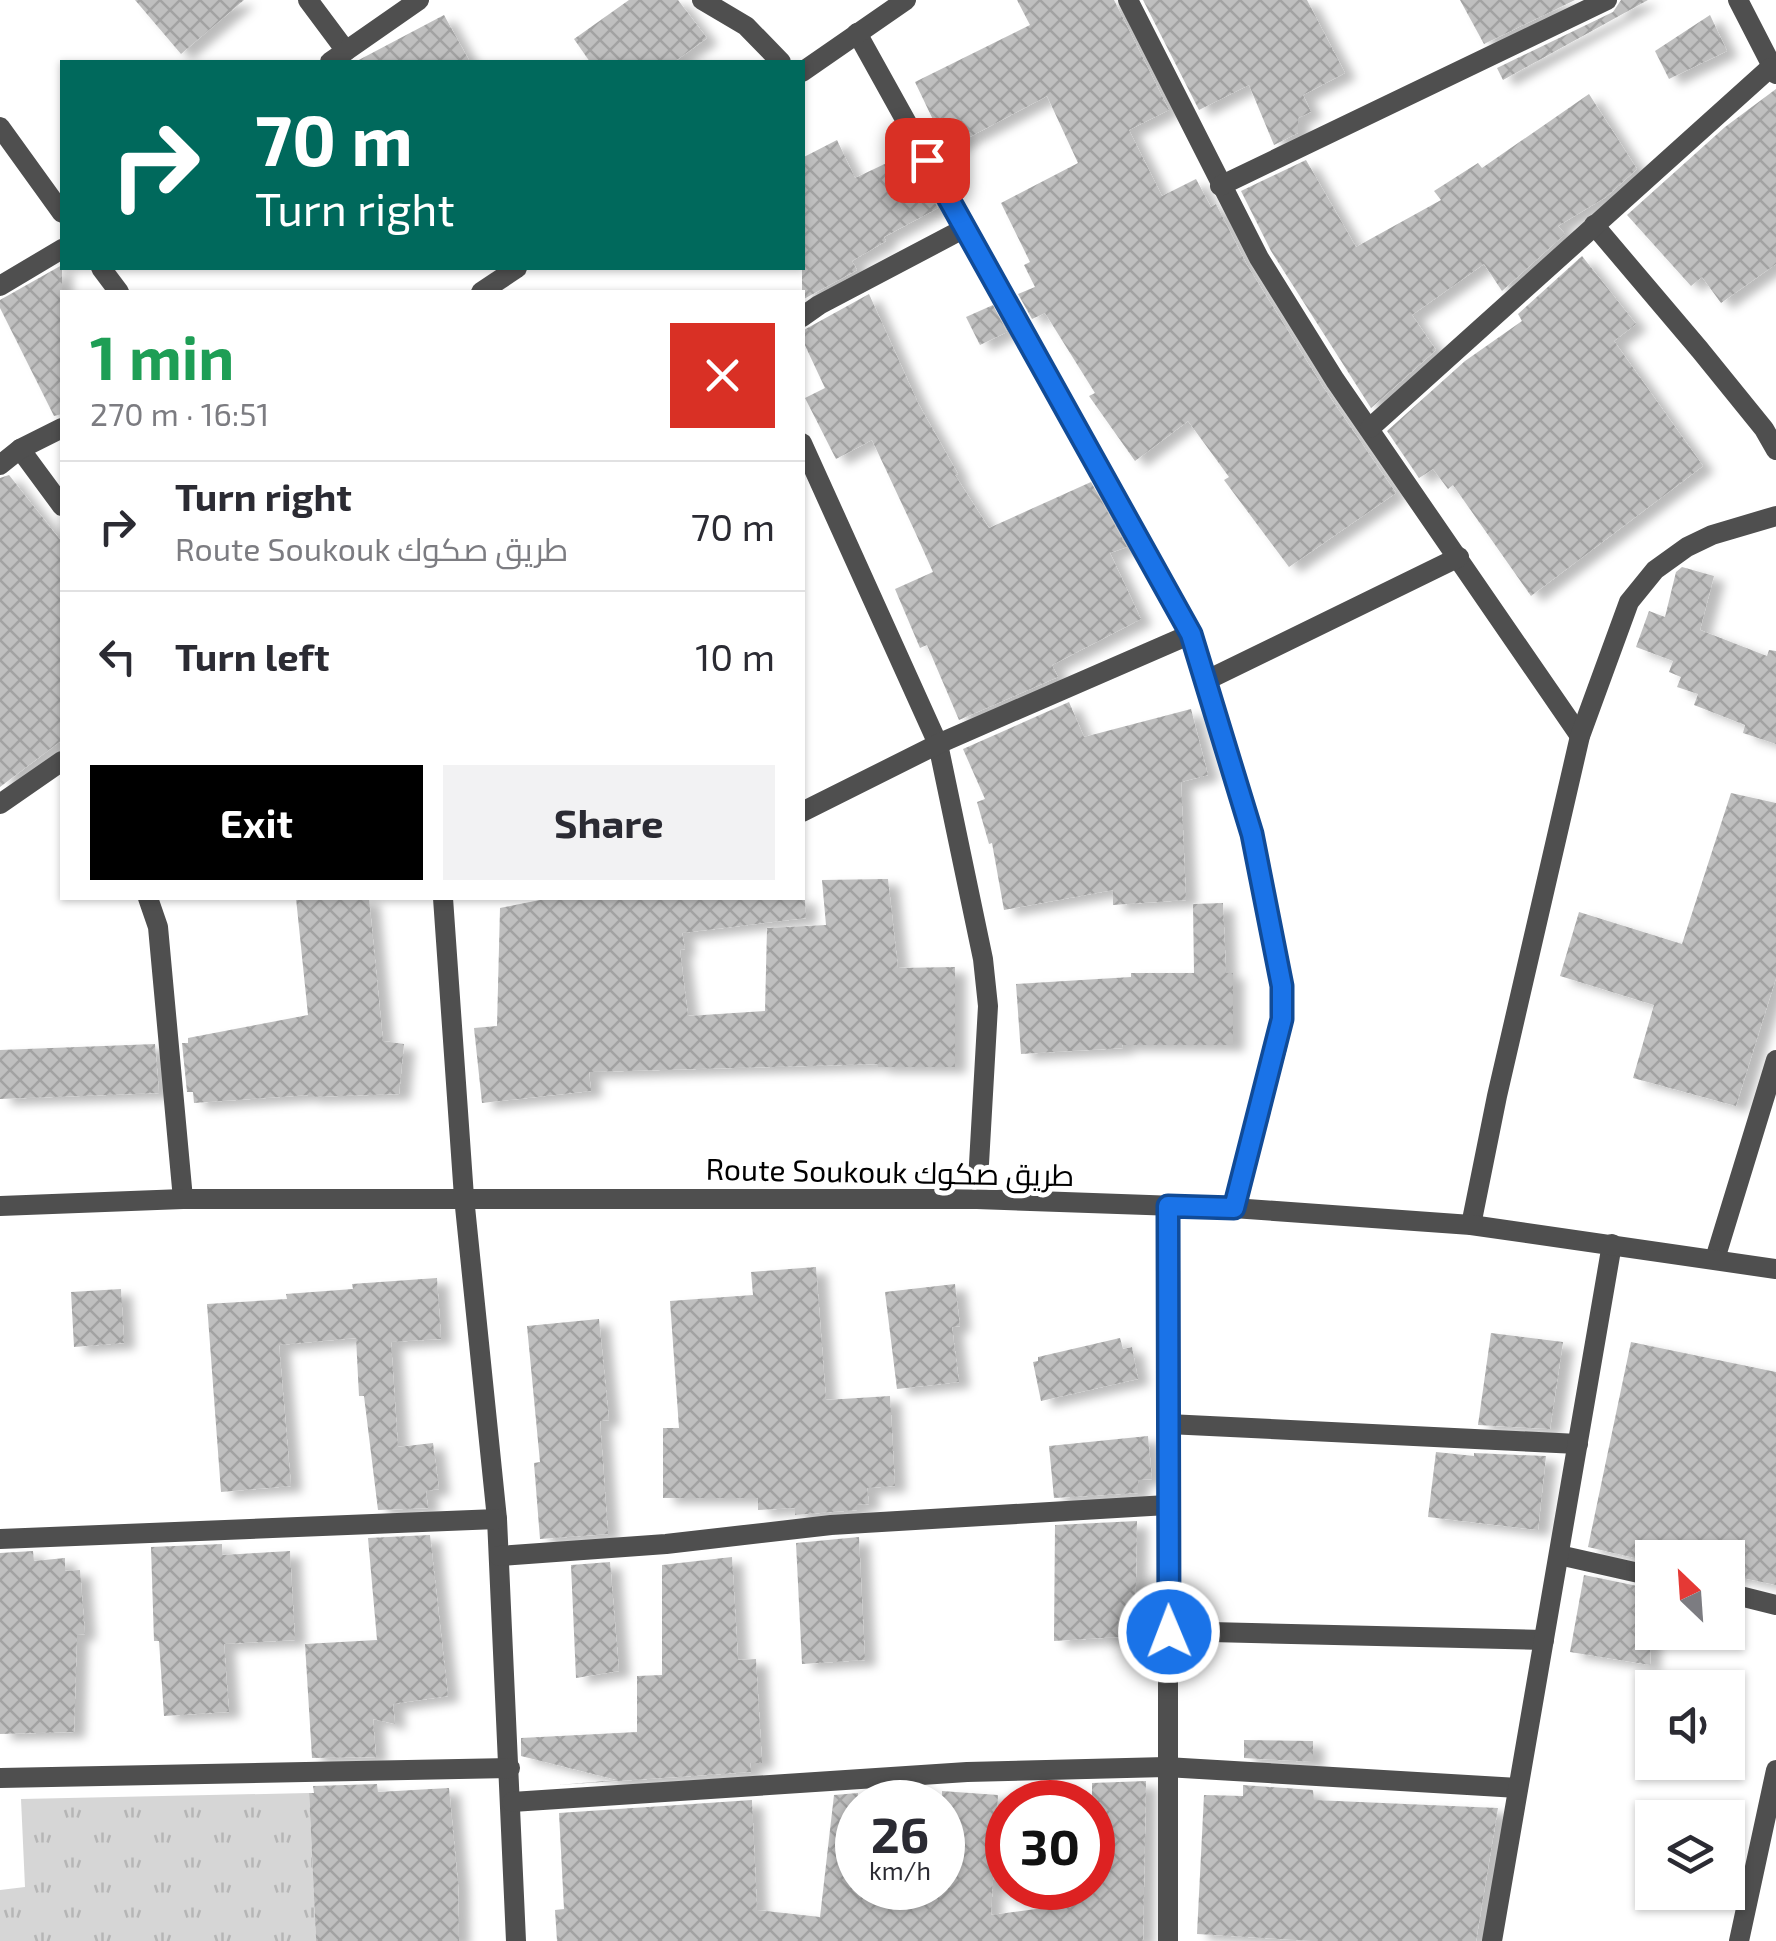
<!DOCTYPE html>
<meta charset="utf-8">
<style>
:root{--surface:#fff;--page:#f2f2f3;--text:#2b2b33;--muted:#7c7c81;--line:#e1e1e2;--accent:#000}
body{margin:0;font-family:"Exo 2",Cairo,sans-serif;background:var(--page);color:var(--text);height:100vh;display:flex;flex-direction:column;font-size:38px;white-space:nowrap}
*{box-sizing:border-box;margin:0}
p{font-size:32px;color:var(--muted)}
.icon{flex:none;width:55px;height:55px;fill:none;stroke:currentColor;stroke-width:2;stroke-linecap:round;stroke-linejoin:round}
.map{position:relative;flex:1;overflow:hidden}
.sheet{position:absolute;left:60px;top:290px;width:745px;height:610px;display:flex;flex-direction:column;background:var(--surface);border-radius:0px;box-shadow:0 2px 8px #0004}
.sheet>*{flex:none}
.hud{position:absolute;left:60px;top:60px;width:745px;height:210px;border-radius:0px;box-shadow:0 2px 8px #0004;background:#00695c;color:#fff;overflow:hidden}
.needle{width:65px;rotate:335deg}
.fabs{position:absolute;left:1635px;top:1540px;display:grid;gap:20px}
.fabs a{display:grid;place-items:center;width:110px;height:110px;border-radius:0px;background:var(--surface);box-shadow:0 2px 8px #0004;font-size:50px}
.speed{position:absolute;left:835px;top:1780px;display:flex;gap:20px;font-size:50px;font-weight:700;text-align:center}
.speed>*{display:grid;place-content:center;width:130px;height:130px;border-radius:50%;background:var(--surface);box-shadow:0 2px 8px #0004;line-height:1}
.speed small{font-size:25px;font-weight:400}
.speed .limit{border:15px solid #d22;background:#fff;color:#111}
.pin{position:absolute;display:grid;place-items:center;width:85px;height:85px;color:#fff;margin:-42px;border-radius:20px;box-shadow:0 5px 15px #0006}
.me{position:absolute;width:110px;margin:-55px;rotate:359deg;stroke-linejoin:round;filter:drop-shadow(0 0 8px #0008)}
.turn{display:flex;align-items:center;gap:35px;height:210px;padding:0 30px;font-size:45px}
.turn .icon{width:130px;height:130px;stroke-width:2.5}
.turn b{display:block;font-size:70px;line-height:85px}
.round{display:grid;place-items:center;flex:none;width:105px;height:105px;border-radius:0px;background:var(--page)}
.head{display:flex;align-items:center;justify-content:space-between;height:170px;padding:0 30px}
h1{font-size:60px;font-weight:700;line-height:75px;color:#1e9e55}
.action{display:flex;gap:20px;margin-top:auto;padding:20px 30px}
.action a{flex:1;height:115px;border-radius:0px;background:var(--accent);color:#fff;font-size:40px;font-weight:700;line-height:115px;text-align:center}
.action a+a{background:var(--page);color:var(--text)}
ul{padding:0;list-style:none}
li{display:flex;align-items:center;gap:30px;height:130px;padding:0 30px;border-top:2px solid var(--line)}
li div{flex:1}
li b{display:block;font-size:38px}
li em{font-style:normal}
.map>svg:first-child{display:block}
.grass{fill:url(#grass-tufts)}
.building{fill:url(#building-cross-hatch);filter:url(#shadow)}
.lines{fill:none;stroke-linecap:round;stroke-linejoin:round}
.minor{stroke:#4f4f4f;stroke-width:20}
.tertiary{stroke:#4f4f4f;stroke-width:20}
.route-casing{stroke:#114b97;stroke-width:25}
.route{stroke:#1a73e8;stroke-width:18}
.labels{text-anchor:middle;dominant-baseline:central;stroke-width:10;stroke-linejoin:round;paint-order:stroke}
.street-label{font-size:30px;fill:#000;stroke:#fff}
</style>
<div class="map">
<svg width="1776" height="1941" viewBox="0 0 1776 1941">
<defs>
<pattern id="grass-tufts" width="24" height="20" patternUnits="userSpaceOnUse" patternTransform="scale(2.5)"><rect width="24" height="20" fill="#d6d6d6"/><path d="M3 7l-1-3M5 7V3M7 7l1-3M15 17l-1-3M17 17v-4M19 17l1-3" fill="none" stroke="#b6b6b6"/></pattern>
<pattern id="building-cross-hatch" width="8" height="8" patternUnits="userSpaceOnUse" patternTransform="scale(2.5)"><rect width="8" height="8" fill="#bfbfbf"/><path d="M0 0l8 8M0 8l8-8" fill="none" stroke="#a2a2a2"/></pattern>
<filter id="shadow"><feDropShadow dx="11" dy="6" stdDeviation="5" flood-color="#0004"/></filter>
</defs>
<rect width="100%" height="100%" fill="#fff"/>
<!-- grass -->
<polygon class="grass" points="309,1793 316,1941 0,1941 0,1890 25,1887 21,1799"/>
<!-- building -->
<g class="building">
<polygon points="135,0 244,0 181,54"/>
<polygon points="629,0 678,0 707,38 674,62 590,62 574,39"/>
<polygon points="1017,0 1114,0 1169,110 1129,130 1162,196 1196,179 1211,207 1216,204 1247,265 1323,387 1396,493 1289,567 1224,480 1229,477 1188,421 1135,461 1089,396 1095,393 1045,313 1032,319 1018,294 1035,287 1024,265 1030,262 1001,203 1078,163 1047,96 947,149 915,82 1030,25"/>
<polygon points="1143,0 1307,0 1345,73 1303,95 1311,112 1298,118 1298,133 1274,145 1249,85 1199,110"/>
<polygon points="1460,0 1575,0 1484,44"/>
<polygon points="1621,0 1648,0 1503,80 1497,68 1613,12"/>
<polygon points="444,15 470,62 355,62"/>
<polygon points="1710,15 1727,51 1669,79 1655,51"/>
<polygon points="1776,89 1776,264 1721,303 1702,277 1691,286 1627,215 1725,127"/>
<polygon points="1589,94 1637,169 1606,197 1558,226 1565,234 1502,291 1484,264 1412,315 1436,350 1371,408 1271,251 1241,191 1306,160 1356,247 1441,200 1434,191 1478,163 1482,168"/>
<polygon points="837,140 855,178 908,153 938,208 884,237 886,241 852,261 857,270 802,300 802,158"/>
<polygon points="1582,256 1636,324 1614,341 1703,466 1531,596 1453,485 1448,489 1433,469 1419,478 1387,431 1465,361 1522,321 1518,314"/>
<polygon points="62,265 62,414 54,416 0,308 0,300"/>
<polygon points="869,294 918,403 958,474 955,475 989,528 1091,482 1127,547 1110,553 1141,619 1052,665 1058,677 959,720 927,645 920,648 895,589 933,572 916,534 872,440 836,459 805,398 825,388 802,339 802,331"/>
<polygon points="993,305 1007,332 980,345 966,317"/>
<polygon points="9,475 62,542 62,740 0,787 0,478"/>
<polygon points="1682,567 1714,576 1700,630 1767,656 1769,650 1776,651 1776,744 1743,733 1745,725 1694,705 1698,694 1677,687 1681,677 1669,672 1673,661 1636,647 1649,611 1665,617 1676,572"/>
<polygon points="1069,702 1084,737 1191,709 1208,775 1181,782 1186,900 1113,905 1113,890 1004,910 992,843 989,844 977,802 985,799 963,749"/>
<polygon points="1731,793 1776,803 1776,978 1736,1106 1633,1078 1654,1005 1560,976 1579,912 1682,944"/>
<polygon points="888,879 898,968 955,967 955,1067 878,1067 878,1064 589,1072 591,1091 482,1103 474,1028 497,1026 500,908 550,898 805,898 806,918 682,933 685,949 680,950 688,1016 765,1011 767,928 826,925 822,880"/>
<polygon points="296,898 369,898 383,1041 404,1044 399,1094 308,1097 308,1095 194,1103 193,1092 187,1092 182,1043 188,1043 188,1038 308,1015"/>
<polygon points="1223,903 1226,973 1233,973 1233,1045 1122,1045 1123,1048 1021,1054 1016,984 1131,977 1131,973 1194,973 1193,904"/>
<polygon points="155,1044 159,1093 0,1099 0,1050"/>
<polygon points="816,1267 826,1400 890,1396 895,1486 867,1488 869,1504 857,1505 857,1510 795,1515 795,1508 758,1510 758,1498 663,1498 663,1428 679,1428 670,1301 753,1295 751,1272"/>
<polygon points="437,1278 441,1339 391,1342 398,1447 433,1443 439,1489 426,1491 428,1508 378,1510 364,1396 359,1396 356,1338 279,1345 291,1486 221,1492 207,1304 287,1299 286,1294 353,1289 352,1284"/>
<polygon points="955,1284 960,1326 952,1327 959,1382 897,1389 885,1292"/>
<polygon points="121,1289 124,1343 74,1347 71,1292"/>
<polygon points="599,1319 609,1420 600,1421 608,1534 540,1539 534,1463 540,1462 527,1326"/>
<polygon points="1491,1333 1563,1342 1550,1429 1478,1425"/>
<polygon points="1120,1338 1123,1349 1132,1347 1138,1379 1041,1401 1033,1362 1038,1361 1038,1357"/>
<polygon points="1631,1342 1776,1372 1776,1585 1728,1575 1728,1558 1652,1558 1652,1562 1588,1547"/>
<polygon points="1148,1436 1152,1479 1138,1480 1138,1493 1054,1498 1049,1446"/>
<polygon points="1436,1452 1474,1456 1474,1453 1546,1456 1538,1530 1428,1517"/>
<polygon points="1137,1521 1135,1636 1054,1641 1055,1525"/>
<polygon points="430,1535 448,1696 393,1704 395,1724 373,1719 376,1757 312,1758 305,1644 377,1640 368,1538"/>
<polygon points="859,1537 865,1660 802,1664 796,1543"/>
<polygon points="222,1544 222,1555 290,1551 295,1640 224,1644 229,1712 164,1716 159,1641 154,1641 151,1547"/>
<polygon points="33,1551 34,1561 65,1558 65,1571 80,1570 85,1634 77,1635 74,1732 0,1734 0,1553"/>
<polygon points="732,1557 738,1660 756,1659 762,1763 750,1763 751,1772 558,1785 617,1780 521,1756 521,1738 637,1732 637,1676 662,1675 662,1565"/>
<polygon points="610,1562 619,1671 576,1678 571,1565"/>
<polygon points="1584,1575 1652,1589 1650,1665 1570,1652"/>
<polygon points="1244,1740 1313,1741 1313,1762 1244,1758"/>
<polygon points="1146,1781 1143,1941 557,1941 555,1910 564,1909 559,1813 752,1800 757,1910 820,1917 834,1795 858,1793 858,1888 942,1888 942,1791 998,1795 991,1915 1059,1906 1058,1888 1092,1888 1092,1783"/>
<polygon points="377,1784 378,1792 449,1788 458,1883 459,1941 316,1941 309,1793 314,1793 313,1786"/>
<polygon points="1243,1785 1313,1790 1314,1800 1498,1808 1476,1941 1312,1941 1197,1934 1204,1795 1243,1796"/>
</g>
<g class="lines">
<!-- minor -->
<g class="minor">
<polyline points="308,0 346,51"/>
<polyline points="702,0 746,26 781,62"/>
<polyline points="1128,0 1259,258 1335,380 1580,736"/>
<polyline points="1738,0 1776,74"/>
<polyline points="857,33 1191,634 1252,834 1282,986 1282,1019 1277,1047 1233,1208"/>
<polyline points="330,62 419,0"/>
<polyline points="802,72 906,0"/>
<polyline points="0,127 62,213"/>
<polyline points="1220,186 1607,0"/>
<polyline points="1594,225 1700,350 1764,429 1776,450"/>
<polyline points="101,268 119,292"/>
<polyline points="0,286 62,249"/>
<polyline points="481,292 517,268"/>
<polyline points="802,317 819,305 965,228"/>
<polyline points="1370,428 1770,68"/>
<polyline points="802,443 938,744 983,959 988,1006 977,1199"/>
<polyline points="20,449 62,506"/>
<polyline points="0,465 20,449 62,428"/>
<polyline points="1205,681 1459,557"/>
<polyline points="0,804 62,761"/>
<polyline points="802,812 938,744 1191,634"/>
<polyline points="148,898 158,927 183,1199"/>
<polyline points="443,898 464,1197 497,1519 516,1941"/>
<polyline points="1471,1225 1497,1096 1580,736 1629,602 1655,570 1687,547 1712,535 1776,516"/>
<polyline points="1715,1259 1776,1060"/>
<polyline points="1168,1424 1578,1444"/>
<polyline points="0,1539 497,1519"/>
<polyline points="1559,1555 1652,1576"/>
<polyline points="499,1556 666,1544 831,1525 1167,1505"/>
<polyline points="1728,1593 1776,1605"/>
<polyline points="1169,1631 1544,1640"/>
<polyline points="0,1778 510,1768"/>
<polyline points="512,1802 967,1772 1166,1767 1518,1788"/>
<polyline points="1168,1941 1168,1206"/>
<polyline points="1492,1941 1612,1244"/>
<polyline points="1739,1941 1776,1770"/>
</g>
<!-- tertiary -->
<polyline class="tertiary" points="0,1206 183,1199 977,1199 1233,1208 1471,1225 1776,1269"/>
</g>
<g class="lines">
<!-- route casing -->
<g class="route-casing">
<polyline id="route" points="927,160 1191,634 1252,834 1282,986 1282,1019 1234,1208 1168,1206 1169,1632"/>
</g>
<!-- route -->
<use href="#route" class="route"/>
</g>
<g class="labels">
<!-- street labels -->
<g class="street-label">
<text transform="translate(890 1171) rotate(1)">Route Soukouk طريق صكوك</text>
</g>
</g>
</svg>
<div class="fabs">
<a><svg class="needle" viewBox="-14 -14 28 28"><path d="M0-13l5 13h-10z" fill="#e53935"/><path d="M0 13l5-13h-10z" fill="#7c7c81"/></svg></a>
<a><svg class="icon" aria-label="sound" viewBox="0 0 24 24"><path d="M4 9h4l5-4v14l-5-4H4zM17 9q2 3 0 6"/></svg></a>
<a><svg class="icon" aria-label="layers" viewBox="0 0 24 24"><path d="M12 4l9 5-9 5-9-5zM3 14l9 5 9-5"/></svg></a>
</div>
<div class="speed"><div>26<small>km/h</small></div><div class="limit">30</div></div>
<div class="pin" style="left:927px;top:160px;background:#d93025"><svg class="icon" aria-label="arrive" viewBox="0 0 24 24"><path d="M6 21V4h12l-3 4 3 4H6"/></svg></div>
<svg class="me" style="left:1169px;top:1632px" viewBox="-20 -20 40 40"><circle r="17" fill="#1a73e8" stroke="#fff" stroke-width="3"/><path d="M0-11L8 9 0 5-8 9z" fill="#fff"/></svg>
<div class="hud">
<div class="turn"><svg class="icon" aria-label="right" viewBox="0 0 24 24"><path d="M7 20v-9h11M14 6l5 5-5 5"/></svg><div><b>70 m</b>Turn right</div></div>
</div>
<section class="sheet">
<div class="head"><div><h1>1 min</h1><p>270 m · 16:51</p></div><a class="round" style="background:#d93025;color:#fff"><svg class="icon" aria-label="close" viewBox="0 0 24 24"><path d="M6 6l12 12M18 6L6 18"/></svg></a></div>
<ul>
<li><svg class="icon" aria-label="right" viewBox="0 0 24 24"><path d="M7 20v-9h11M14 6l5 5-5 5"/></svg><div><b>Turn right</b><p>Route Soukouk طريق صكوك</p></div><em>70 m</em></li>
<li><svg class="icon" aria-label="left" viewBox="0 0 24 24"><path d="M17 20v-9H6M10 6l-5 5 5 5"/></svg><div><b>Turn left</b></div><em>10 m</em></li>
</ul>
<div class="action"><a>Exit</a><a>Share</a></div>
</section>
</div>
